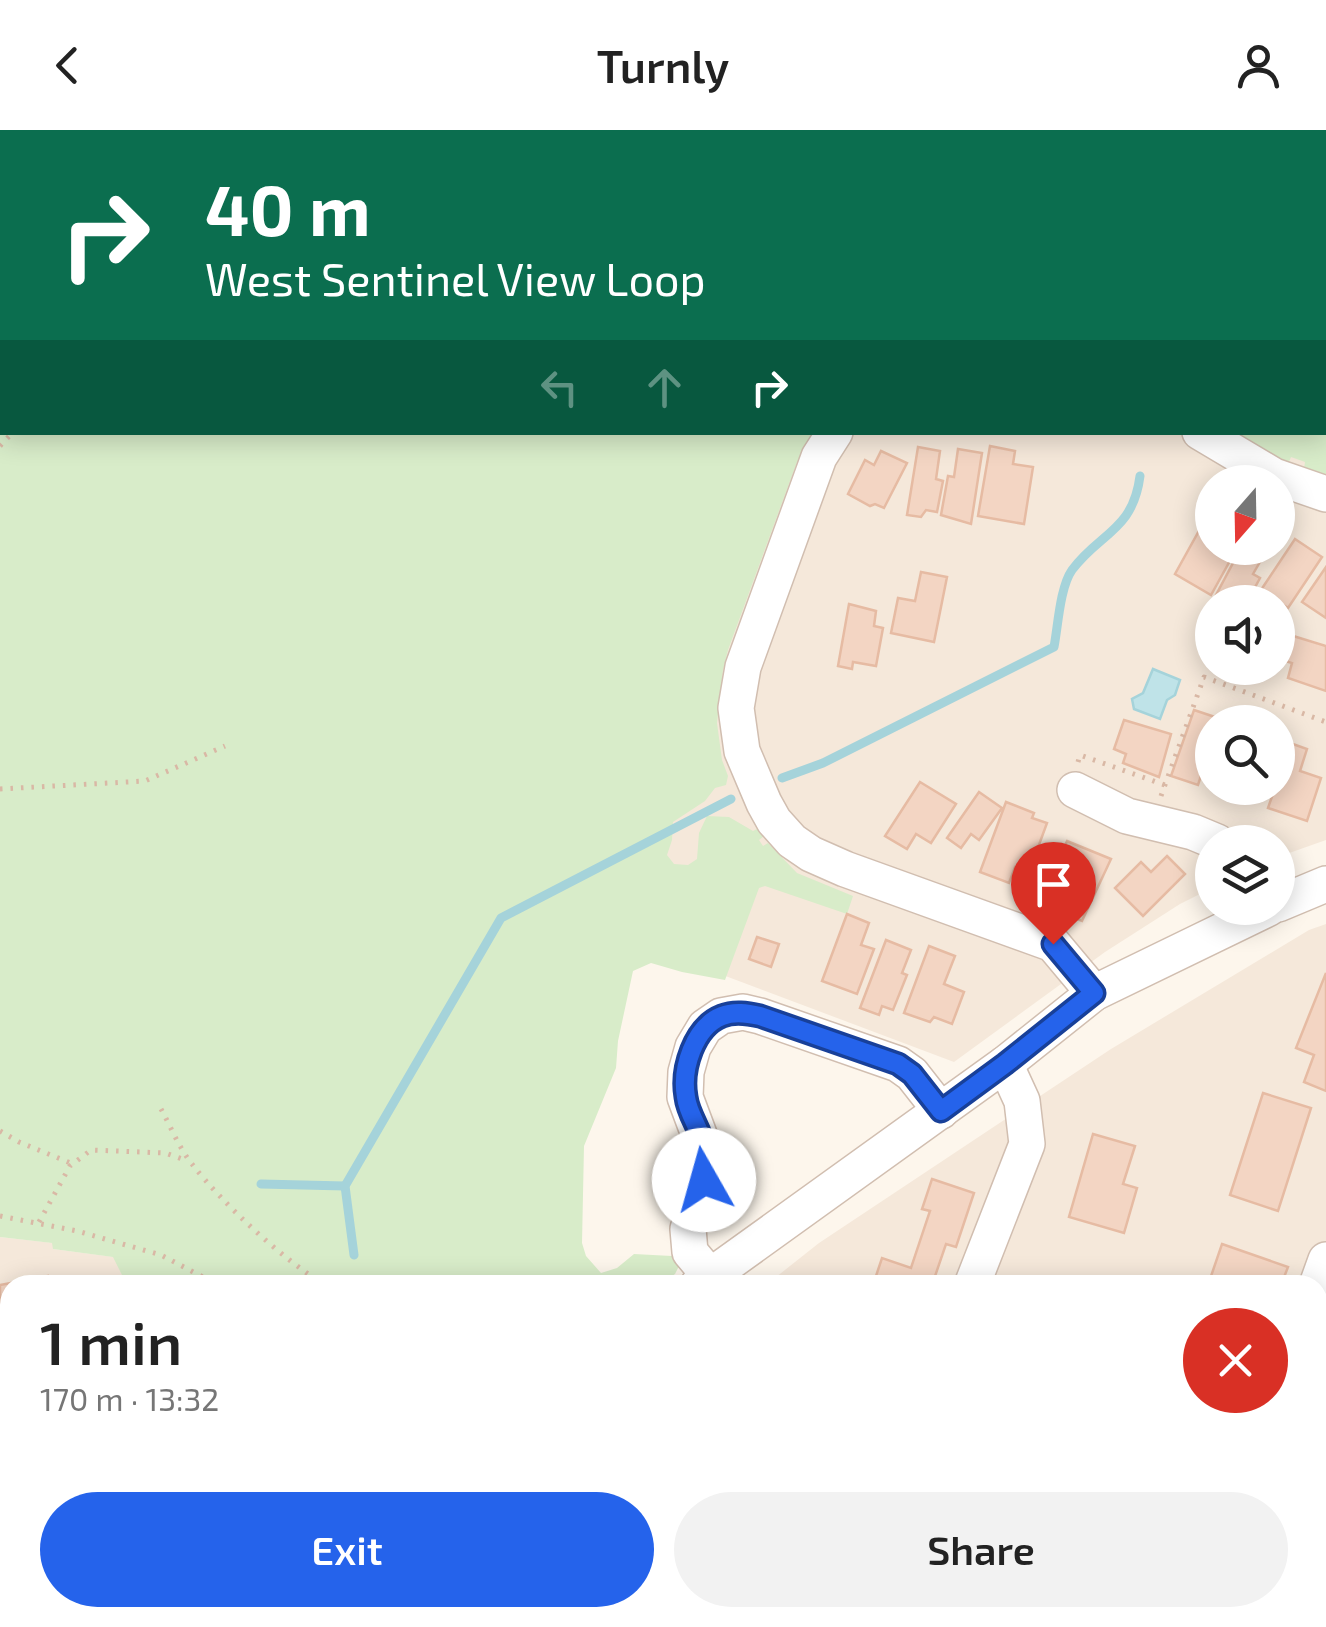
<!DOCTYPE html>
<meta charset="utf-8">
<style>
:root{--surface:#fff;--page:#f2f2f2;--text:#222;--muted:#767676;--accent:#2563eb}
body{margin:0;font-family:"Exo 2",sans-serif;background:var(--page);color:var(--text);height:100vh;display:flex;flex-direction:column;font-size:38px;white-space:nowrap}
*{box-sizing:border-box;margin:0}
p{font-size:32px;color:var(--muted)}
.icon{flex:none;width:55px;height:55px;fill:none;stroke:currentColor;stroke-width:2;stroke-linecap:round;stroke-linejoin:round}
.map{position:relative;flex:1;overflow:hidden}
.details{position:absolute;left:0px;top:1145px;width:1328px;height:352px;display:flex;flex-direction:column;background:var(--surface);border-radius:30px 30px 0 0;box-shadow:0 5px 25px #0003}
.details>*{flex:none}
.top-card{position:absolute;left:0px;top:0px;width:1328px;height:305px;box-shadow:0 5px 25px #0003;background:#0b6e4f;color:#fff;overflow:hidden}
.needle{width:65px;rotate:200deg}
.controls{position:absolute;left:1195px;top:335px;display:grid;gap:20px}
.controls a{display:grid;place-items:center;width:100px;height:100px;border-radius:50%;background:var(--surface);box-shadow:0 5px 25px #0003;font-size:50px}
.pin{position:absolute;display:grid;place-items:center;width:85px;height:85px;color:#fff;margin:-102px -42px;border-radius:50% 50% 50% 0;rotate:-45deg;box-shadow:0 0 10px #0007}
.pin .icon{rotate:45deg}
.me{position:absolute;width:110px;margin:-55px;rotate:353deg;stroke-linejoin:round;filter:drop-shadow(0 0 8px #0008)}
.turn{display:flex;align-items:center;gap:35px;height:210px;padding:0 40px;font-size:45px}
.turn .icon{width:130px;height:130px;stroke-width:2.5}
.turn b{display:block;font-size:70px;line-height:85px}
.lanes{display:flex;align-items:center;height:95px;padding:0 40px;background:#0003;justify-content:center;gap:50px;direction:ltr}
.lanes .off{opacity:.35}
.round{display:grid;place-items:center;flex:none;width:105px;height:105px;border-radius:52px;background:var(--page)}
.overview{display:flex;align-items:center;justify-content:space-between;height:170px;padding:0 40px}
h1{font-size:60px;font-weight:600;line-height:75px}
.primary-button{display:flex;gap:20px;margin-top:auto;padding:20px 40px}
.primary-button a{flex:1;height:115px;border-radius:60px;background:var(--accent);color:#fff;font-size:40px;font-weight:600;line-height:115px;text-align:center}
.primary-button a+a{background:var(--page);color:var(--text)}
header{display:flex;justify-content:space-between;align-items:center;height:130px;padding:0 40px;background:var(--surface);font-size:45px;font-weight:600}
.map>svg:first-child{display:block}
.residential{fill:#f5e8da;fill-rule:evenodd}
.green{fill:#d8ecc9}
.water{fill:#bfe3e8;stroke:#a5d3da;stroke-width:2.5}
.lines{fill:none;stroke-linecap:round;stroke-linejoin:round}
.stream{stroke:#a5d3da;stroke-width:9}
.building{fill:#f3d5c3;stroke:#e6bba3;stroke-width:2.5}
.minor-casing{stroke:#d1beb0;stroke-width:38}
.path{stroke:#d9b8a5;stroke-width:5;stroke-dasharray:2.5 8;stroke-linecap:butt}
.minor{stroke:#fff;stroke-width:35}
.route-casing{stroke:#184099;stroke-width:25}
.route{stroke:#2563eb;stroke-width:18}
</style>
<header><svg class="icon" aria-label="back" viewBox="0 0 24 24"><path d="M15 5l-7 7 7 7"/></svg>Turnly<svg class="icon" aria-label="person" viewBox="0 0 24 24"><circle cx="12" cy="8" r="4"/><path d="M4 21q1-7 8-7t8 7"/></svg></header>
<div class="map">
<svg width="1326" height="1497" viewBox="0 0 1326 1497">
<rect width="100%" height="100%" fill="#fdf6ec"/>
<!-- residential -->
<g class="residential">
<path d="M1326,206v504l-48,17v-15h-66v46l-32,16 -75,48 -151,110 -356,-134 199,-495 528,-1zM1212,352h66v66h-66zM1212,472h66v66h-66zM1212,592h66v66h-66z"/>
<polygon points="1326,794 1326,1497 459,1497 465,1488 1318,1488 1318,1155 766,1155 819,1113 1111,919 1309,800"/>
<polygon points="0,1107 53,1113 53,1119 114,1127 127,1155 10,1155 10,1488 283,1488 287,1497 0,1497"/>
</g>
<!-- green -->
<g class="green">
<polygon points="104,0 1326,0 1326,347 1304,339 1305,332 1291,327 1288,334 1233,303 1325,302 1325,2 103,2"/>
<polygon points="2,24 2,302 812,303 797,332 728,520 723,540 717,593 722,630 728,646 726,655 715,658 705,671 673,692 672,710 667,725 674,734 688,735 697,729 699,703 707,686 729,687 753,701 757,699 764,706 759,710 763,716 768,713 797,743 853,766 847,784 765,756 759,758 725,850 682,842 651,833 633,841 618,911 616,938 584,1016 582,1113 586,1126 601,1143 617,1138 634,1124 672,1126 678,1131 679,1136 675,1144 659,1155 127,1155 113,1127 53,1119 52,1113 0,1107 0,26"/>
<polygon points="1323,1204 1326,1206 1326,1348 1318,1373 1318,1206"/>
<polygon points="283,1488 402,1488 398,1497 287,1497"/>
</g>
<!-- water -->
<polygon class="water" points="1153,539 1180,550 1175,565 1167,570 1160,589 1134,579 1132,569 1143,563"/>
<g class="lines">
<!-- stream -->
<g class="stream">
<polyline points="1325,239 1326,239"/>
<path d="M782,648l41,-15 231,-116c4,-21 6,-60 18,-77 27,-37 61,-39 68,-94"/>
<polyline points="261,1054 345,1056"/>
<polyline points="354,1125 345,1056 501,788 731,669"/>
</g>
</g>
<!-- building -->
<g class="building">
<polygon points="990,316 1015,321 1013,334 1033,337 1024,394 978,386"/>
<polygon points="918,317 940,321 936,349 943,351 937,382 926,380 921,387 907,385"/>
<polygon points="958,319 982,323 971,394 941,385 948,346 954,347"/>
<polygon points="881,321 907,333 884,378 875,374 870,376 848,364 865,330 874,335"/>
<polygon points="1210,381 1212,382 1212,418 1237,418 1211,465 1175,444"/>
<polygon points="1295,409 1322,427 1288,478 1261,460"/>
<polygon points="1241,418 1268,418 1253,444 1260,448 1247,472 1240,472 1232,468 1229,472 1216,465"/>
<polygon points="1326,437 1326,488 1302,472"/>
<polygon points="921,442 947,447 934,512 891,503 898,468 915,471"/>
<polygon points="849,474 876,481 874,496 883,498 876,536 853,532 852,539 838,536"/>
<polygon points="1290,505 1326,516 1326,561 1288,548 1292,533 1282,530"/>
<polygon points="1194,580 1230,592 1212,592 1212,623 1209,621 1198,655 1171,646"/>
<polygon points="1124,590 1171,604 1159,647 1123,633 1126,624 1114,619"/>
<polygon points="1290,613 1307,619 1300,641 1321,648 1307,691 1268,678 1275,658 1278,658 1278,650"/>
<polygon points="920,652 956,674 931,713 916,704 907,719 885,706"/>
<polygon points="979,662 1002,678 979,710 971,704 961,718 947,708"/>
<polygon points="1006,672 1034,683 1032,688 1047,693 1029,742 1015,737 1009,753 980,742"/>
<polygon points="1067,711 1111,729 1082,791 1059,782 1065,759 1049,752"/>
<polygon points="1167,726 1185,744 1143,786 1115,758 1141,732 1151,742"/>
<polygon points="847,784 869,793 861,815 874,819 857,864 822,851"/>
<polygon points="757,807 779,814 771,837 749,829"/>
<polygon points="886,810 911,820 902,843 907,845 893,880 882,876 879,885 860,878"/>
<polygon points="929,816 955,826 944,854 964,862 952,894 934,887 930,892 904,883"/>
<polygon points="1326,843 1326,961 1304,952 1314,925 1296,918"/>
<polygon points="1263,963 1311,978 1278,1081 1230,1065"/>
<polygon points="1093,1004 1135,1016 1123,1054 1137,1058 1124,1103 1069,1087"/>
<polygon points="932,1049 974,1063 956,1117 946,1114 932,1155 873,1155 882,1128 911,1138 930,1081 922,1079"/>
<polygon points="1222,1114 1288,1137 1281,1155 1208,1155"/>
<polygon points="48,1146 50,1155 10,1155 10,1236 0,1238 0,1155"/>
<polygon points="91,1147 93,1155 74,1155 74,1151"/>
<polygon points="1326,1348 1326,1410 1318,1407 1325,1382 1318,1379 1318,1373"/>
<polygon points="1318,1425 1326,1428 1326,1497 1282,1497 1284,1492 1294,1495 1297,1488 1318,1488"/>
<polygon points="0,1443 6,1445 1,1466 9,1468 2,1497"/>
<polygon points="201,1488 225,1488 230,1497 203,1497 198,1489"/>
<polygon points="723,1488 804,1488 797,1497 733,1497 722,1489"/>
<polygon points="878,1488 919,1488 928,1497 867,1497"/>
<polygon points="1072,1488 1136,1488 1132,1497 1068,1497"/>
</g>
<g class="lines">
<!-- minor casing -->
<g class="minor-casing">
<g id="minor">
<polyline points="835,302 819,327 743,537 736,578 742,621 764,673 774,691 792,711 811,724 845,739 1053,814 1094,863"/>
<polyline points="1200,302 1274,346 1326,364"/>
<polyline points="1075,660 1127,686 1193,702 1217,712"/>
<polyline points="1278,774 1326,754"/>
<polyline points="710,1146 690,1122 688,1099 704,1050 704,1018 685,967 686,942 693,917 705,897 721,886 743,882 760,886 898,934 912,944 941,981"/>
<polyline points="698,1155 1005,934 1094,863 1269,778"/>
<polyline points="972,1155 1027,1014 1022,971 1005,934"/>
<polyline points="1317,1155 1326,1130"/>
<polyline points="422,1497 426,1488"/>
<polyline points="1190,1497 1193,1488"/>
</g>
</g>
<!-- path -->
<g class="path">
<polyline points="254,2 255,0"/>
<polyline points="0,316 13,302"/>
<polyline points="1078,632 1080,625 1165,655"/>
<polyline points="0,659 145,651 225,616"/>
<polyline points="1161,666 1204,547 1326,592"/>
<path d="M161,979c10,18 18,39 31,55 30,39 91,96 133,121"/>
<polyline points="0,1001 19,1012 73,1034"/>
<polyline points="0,1086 77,1101 161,1125 218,1155"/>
<polyline points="39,1092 70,1036 91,1020 165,1023 188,1031"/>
<polyline points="299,1488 303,1497"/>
</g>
<!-- minor -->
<use href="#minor" class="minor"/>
</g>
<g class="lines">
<!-- route casing -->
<g class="route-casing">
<path id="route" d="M704,1050c0,-10 2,-22 0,-32 -2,-17 -16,-33 -18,-51 -5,-28 8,-70 36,-81 12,-5 25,-3 38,0l138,48 14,10 29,37 64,-47 89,-71 -41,-49"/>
</g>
<!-- route -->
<use href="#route" class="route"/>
</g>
</svg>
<div class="controls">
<a><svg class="needle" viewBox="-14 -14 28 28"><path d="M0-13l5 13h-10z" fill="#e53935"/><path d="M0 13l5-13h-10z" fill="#767676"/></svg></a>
<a><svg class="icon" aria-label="sound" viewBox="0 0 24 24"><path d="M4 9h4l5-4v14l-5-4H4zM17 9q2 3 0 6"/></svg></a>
<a><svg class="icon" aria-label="search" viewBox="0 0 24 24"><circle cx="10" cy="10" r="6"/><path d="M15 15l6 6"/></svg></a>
<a><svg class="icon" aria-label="layers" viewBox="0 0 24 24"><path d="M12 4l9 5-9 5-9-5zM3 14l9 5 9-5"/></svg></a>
</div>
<div class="pin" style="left:1053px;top:814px;background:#d93025"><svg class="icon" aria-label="arrive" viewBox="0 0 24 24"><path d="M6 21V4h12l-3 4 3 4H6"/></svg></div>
<svg class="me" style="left:704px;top:1050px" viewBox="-20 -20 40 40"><circle r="19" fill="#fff"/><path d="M0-13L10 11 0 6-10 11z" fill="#2563eb"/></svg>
<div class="top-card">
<div class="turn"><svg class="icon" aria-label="right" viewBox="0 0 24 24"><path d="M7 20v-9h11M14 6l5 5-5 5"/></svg><div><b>40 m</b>West Sentinel View Loop</div></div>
<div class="lanes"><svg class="icon off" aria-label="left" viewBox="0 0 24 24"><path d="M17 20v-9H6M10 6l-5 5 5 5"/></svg><svg class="icon off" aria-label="ahead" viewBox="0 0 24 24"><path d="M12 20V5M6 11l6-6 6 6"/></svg><svg class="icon" aria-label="right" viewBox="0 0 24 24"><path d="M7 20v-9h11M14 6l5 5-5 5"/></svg></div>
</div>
<section class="details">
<div class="overview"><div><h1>1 min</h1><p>170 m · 13:32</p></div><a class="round" style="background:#d93025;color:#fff"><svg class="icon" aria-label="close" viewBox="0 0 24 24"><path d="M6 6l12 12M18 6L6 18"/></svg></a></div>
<div class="primary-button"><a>Exit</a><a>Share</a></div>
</section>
</div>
